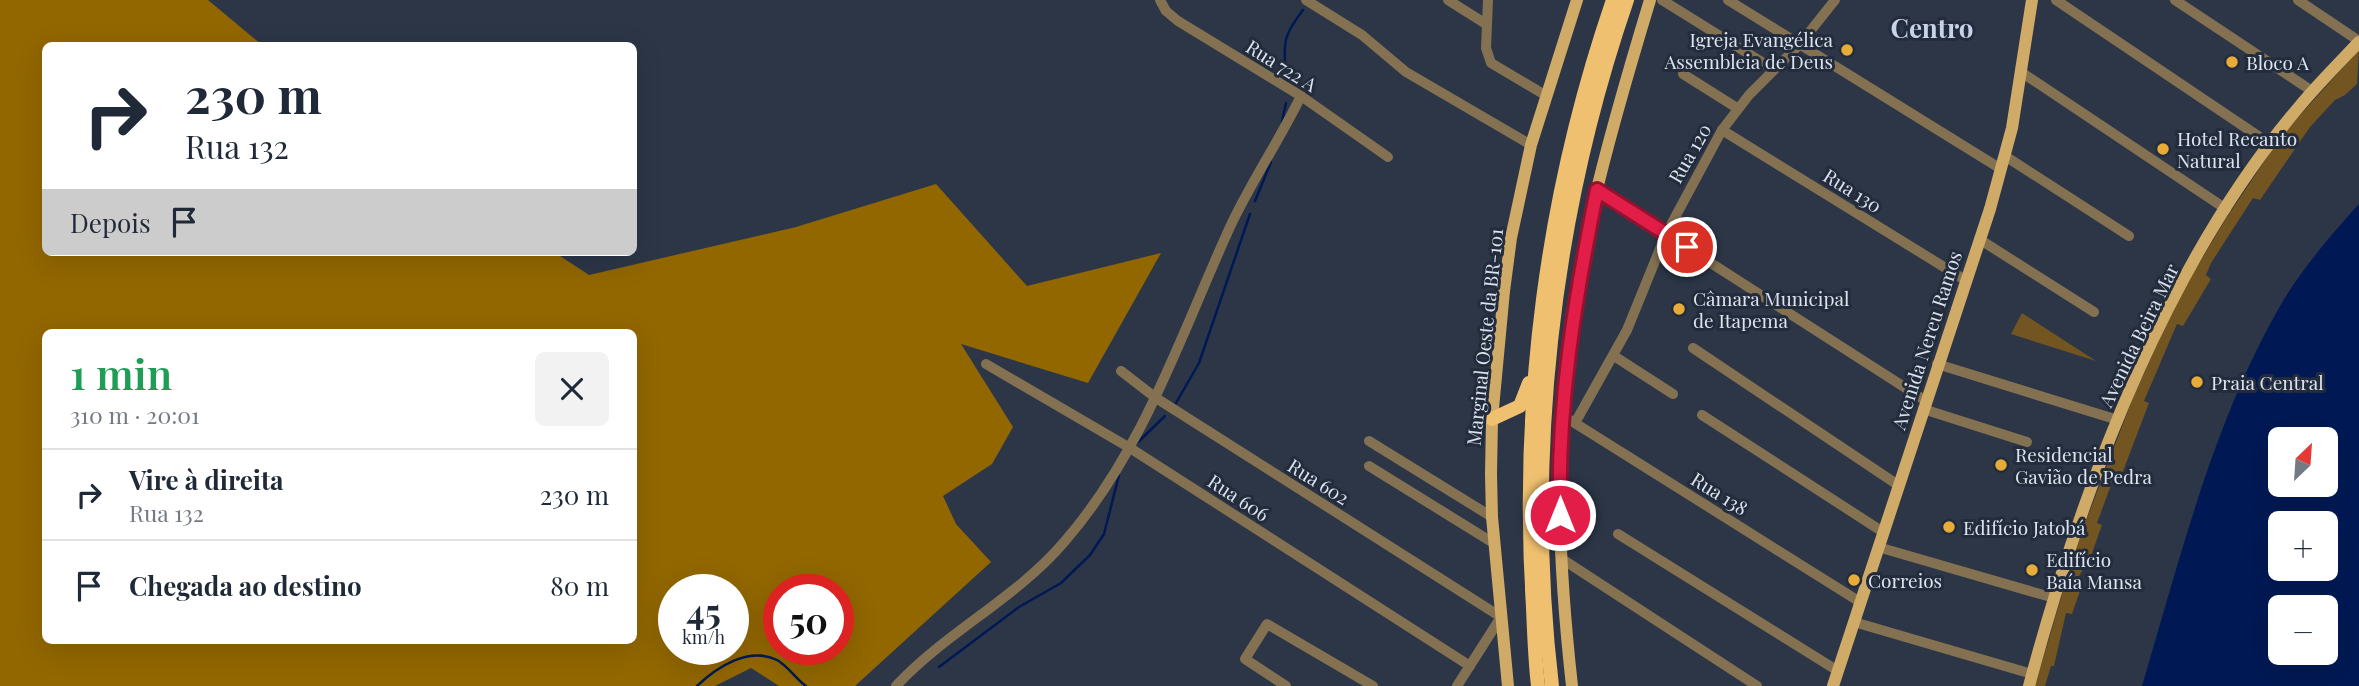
<!DOCTYPE html>
<html lang="pt">
<meta charset="utf-8">
<style>
:root{--surface:#fff;--page:#f2f2f3;--text:#1f2937;--muted:#747a83;--line:#e0e1e3}
body{margin:0;font-family:"Playfair Display",serif;background:var(--page);color:var(--text);height:100vh;display:flex;flex-direction:column;font-size:26px;white-space:nowrap}
*{box-sizing:border-box;margin:0}
p{font-size:23px;color:var(--muted)}
.icon{flex:none;width:38px;height:38px;fill:none;stroke:currentColor;stroke-width:2;stroke-linecap:round;stroke-linejoin:round}
.map{position:relative;flex:1;overflow:hidden}
.side{position:absolute;left:42px;top:329px;width:595px;height:315px;display:flex;flex-direction:column;background:var(--surface);border-radius:10px;box-shadow:0 7px 28px #0002}
.side>*{flex:none}
.top-card{position:absolute;left:42px;top:42px;width:595px;height:214px;border-radius:10px;box-shadow:0 7px 28px #0002;background:#fff;color:var(--text);overflow:hidden}
.needle{width:46px;rotate:25deg}
.tools{position:absolute;left:2268px;top:427px;display:grid;gap:14px}
.tools a{display:grid;place-items:center;width:70px;height:70px;border-radius:10px;background:var(--surface);box-shadow:0 7px 28px #0002;font-size:35px}
.speed{position:absolute;left:658px;top:574px;display:flex;gap:14px;font-size:35px;font-weight:700;text-align:center}
.speed>*{display:grid;place-content:center;width:91px;height:91px;border-radius:50%;background:var(--surface);box-shadow:0 7px 28px #0002;line-height:1}
.speed small{font-size:18px;font-weight:400}
.speed .limit{border:10px solid #d22;background:#fff;color:#111}
.pin{position:absolute;display:grid;place-items:center;width:60px;height:60px;color:#fff;margin:-30px;border:4px solid #fff;border-radius:50%;box-shadow:0 2px 7px #0007}
.me{position:absolute;width:77px;margin:-38px;rotate:0deg;stroke-linejoin:round;filter:drop-shadow(0 0 5px #0008)}
.turn{display:flex;align-items:center;gap:24px;height:147px;padding:0 28px;font-size:32px}
.turn .icon{width:91px;height:91px;stroke-width:2.5}
.turn b{display:block;font-size:49px;line-height:60px}
.then{display:flex;align-items:center;height:66px;padding:0 28px;background:#0003;gap:14px;font-size:26px}
.round{display:grid;place-items:center;flex:none;width:74px;height:74px;border-radius:10px;background:var(--page)}
.head{display:flex;align-items:center;justify-content:space-between;height:119px;padding:0 28px}
h1{font-size:42px;font-weight:600;line-height:52px;color:#1e9e55}
ul{padding:0;list-style:none}
li{display:flex;align-items:center;gap:21px;height:91px;padding:0 28px;border-top:2px solid var(--line)}
li div{flex:1}
li b{display:block;font-size:26px}
li em{font-style:normal}
.map>svg:first-child{display:block}
.green{fill:#725520}
.forest{fill:#926700;fill-rule:evenodd}
.water{fill:#001954;fill-rule:evenodd}
.lines{fill:none;stroke-linecap:round;stroke-linejoin:round}
.stream{stroke:#001954;stroke-width:2.5}
.minor{stroke:#837151;stroke-width:10}
.major{stroke:#d0aa67;stroke-width:12}
.highway{stroke:#efc06f;stroke-width:14}
.route-casing{stroke:#92132f;stroke-width:18}
.route{stroke:#e11d48;stroke-width:12}
.poi-dot{fill:#e7ac37;stroke:#232c3c;stroke-width:2.5}
.labels{text-anchor:middle;dominant-baseline:central;stroke-width:6;stroke-linejoin:round;paint-order:stroke}
.poi-label{font-size:19px;fill:#dce3ed;stroke:#232c3c;text-anchor:start}
.street-label{font-size:19px;fill:#dce3ed;stroke:#232c3c}
.district-label{font-size:26px;font-weight:bold;fill:#c7d3e8;stroke:#232c3c}
</style>
<div class="map">
<svg width="2359" height="686" viewBox="0 0 2359 686">
<rect width="100%" height="100%" fill="#2c3647"/>
<!-- green -->
<g class="green">
<polygon points="2359,50 2357,84 2345,95 2335,100 2310,127 2260,200 2253,198 2211,263 2206,275 2211,279 2183,326 2177,324 2144,401 2149,403 2120,479 2114,477 2097,523 2102,525 2091,556 2086,555 2082,571 2074,585 2081,588 2072,614 2066,613 2054,666 2051,666 2045,686 2035,686 2076,547 2134,395 2178,299 2225,220 2282,135"/>
<polygon points="2022,313 2096,361 2011,334"/>
</g>
<!-- forest -->
<path class="forest" d="M0,0h208l54,45 -216,1v206h508l35,23 207,-48 140,-43 91,102 134,-33 -73,130 -127,-39 52,83 -21,37 -49,32 13,28 35,38 -136,124h-76l-28,-18 -36,18h-715zM46,332h588v308h-588zM674,590h59v59h-59zM779,590h59v59h-59z"/>
<!-- water -->
<path class="water" d="M2359,204v482h-217c39,-131 72,-267 141,-385 21,-35 49,-67 76,-97zM2280,439h46v46h-46zM2280,523h46v46h-46zM2280,607h46v46h-46z"/>
<g class="lines">
<!-- stream -->
<g class="stream">
<path d="M1286,83c-1,-38 -7,-42 17,-73"/>
<polyline points="1282,122 1286,103"/>
<polyline points="1255,201 1271,162"/>
<polyline points="1176,403 1199,363 1250,214"/>
<polyline points="1135,445 1165,416"/>
<polyline points="939,667 1019,607 1061,583 1090,555 1104,534 1119,475"/>
<path d="M697,686c20,-19 52,-40 80,-26 11,6 19,19 29,26"/>
</g>
<!-- minor -->
<g class="minor">
<polyline points="1160,0 1166,11 1178,21 1301,96 1388,157"/>
<polyline points="1306,0 1362,35 1406,72 1531,145"/>
<polyline points="1448,0 1486,24"/>
<polyline points="1488,0 1486,48 1491,63 1545,95"/>
<polyline points="1662,0 1773,69"/>
<polyline points="1728,0 2001,169"/>
<polyline points="2056,0 2270,144"/>
<polyline points="2175,0 2312,91"/>
<polyline points="2298,0 2359,41"/>
<polyline points="2021,72 2226,209"/>
<polyline points="1683,74 1737,108"/>
<polyline points="1722,130 1965,280"/>
<polyline points="2005,156 2129,236"/>
<polyline points="1597,190 1926,401"/>
<polyline points="1979,239 2094,312"/>
<polyline points="1693,348 1898,485"/>
<polyline points="1614,356 1673,394"/>
<polyline points="986,364 1130,448 1470,666"/>
<polyline points="1937,364 2118,420"/>
<polyline points="1121,371 1156,398 1501,617 1457,686"/>
<polyline points="1923,409 2027,442"/>
<polyline points="1702,415 1883,532"/>
<polyline points="1570,420 1860,602"/>
<polyline points="1575,423 1627,330 1666,234 1722,130 1749,95 1800,44 1835,0"/>
<polyline points="1369,441 1492,517"/>
<polyline points="1369,466 1495,544"/>
<polyline points="1618,534 1838,671"/>
<polyline points="1878,547 2054,598"/>
<polyline points="1562,559 1757,686"/>
<polyline points="1854,622 2032,674"/>
<path d="M896,686c50,-54 121,-88 169,-145 79,-91 116,-207 165,-314 21,-45 49,-86 71,-131"/>
<polyline points="1286,686 1245,659 1267,624 1373,686"/>
</g>
<!-- major -->
<g class="major">
<polyline points="1508,686 1492,517 1491,474 1492,419 1504,291 1511,238 1531,145 1577,0"/>
<path d="M1572,686c-10,-90 -16,-181 -11,-271 8,-141 48,-280 89,-415"/>
<polyline points="1833,686 1990,209 2012,128 2032,0"/>
<path d="M2029,686c53,-198 135,-419 269,-578 19,-23 40,-44 61,-66"/>
</g>
<!-- highway -->
<g class="highway">
<polyline points="1492,419 1520,406 1529,383"/>
<path d="M1538,686c-3,-26 -4,-53 -5,-79 -13,-206 13,-412 80,-607"/>
<path d="M1552,686c-27,-229 0,-468 75,-686"/>
</g>
</g>
<g class="lines">
<!-- route casing -->
<g class="route-casing">
<path id="route" d="M1560,515c-3,-111 15,-217 37,-325l90,57"/>
</g>
<!-- route -->
<use href="#route" class="route"/>
</g>
<!-- markers -->
<g class="poi-dot">
<circle cx="1847" cy="50" r="7"/>
<circle cx="2232" cy="62" r="7"/>
<circle cx="2163" cy="149" r="7"/>
<circle cx="1679" cy="309" r="7"/>
<circle cx="2197" cy="382" r="7"/>
<circle cx="2001" cy="465" r="7"/>
<circle cx="1949" cy="527" r="7"/>
<circle cx="2032" cy="570" r="7"/>
<circle cx="1854" cy="580" r="7"/>
</g>
<g class="labels">
<!-- poi labels -->
<g class="poi-label">
<text x="1833" y="39" text-anchor="end">Igreja Evangélica<tspan x="1833" dy="22">Assembleia de Deus</tspan></text>
<text x="2246" y="62">Bloco A</text>
<text x="2177" y="138">Hotel Recanto<tspan x="2177" dy="22">Natural</tspan></text>
<text x="1693" y="298">Câmara Municipal<tspan x="1693" dy="22">de Itapema</tspan></text>
<text x="2211" y="382">Praia Central</text>
<text x="2015" y="454">Residencial<tspan x="2015" dy="22">Gavião de Pedra</tspan></text>
<text x="1963" y="527">Edifício Jatobá</text>
<text x="2046" y="559">Edifício<tspan x="2046" dy="22">Baía Mansa</tspan></text>
<text x="1868" y="580">Correios</text>
</g>
<!-- street labels -->
<g class="street-label">
<text transform="translate(1282 65) rotate(32)">Rua 722 A</text>
<text transform="translate(1689 153) rotate(-60)">Rua 120</text>
<text transform="translate(1853 190) rotate(32)">Rua 130</text>
<text transform="translate(2138 335) rotate(-64)">Avenida Beira Mar</text>
<text transform="translate(1484 337) rotate(-84)">Marginal Oeste da BR-101</text>
<text transform="translate(1926 340) rotate(-72)">Avenida Nereu Ramos</text>
<text transform="translate(1319 481) rotate(32)">Rua 602</text>
<text transform="translate(1720 493) rotate(32)">Rua 138</text>
<text transform="translate(1239 497) rotate(33)">Rua 606</text>
</g>
<!-- district labels -->
<g class="district-label">
<text x="1932" y="27">Centro</text>
</g>
</g>
</svg>
<div class="tools">
<a><svg class="needle" viewBox="-14 -14 28 28"><path d="M0-13l5 13h-10z" fill="#e53935"/><path d="M0 13l5-13h-10z" fill="#747a83"/></svg></a>
<a>+</a>
<a>−</a>
</div>
<div class="speed"><div>45<small>km/h</small></div><div class="limit">50</div></div>
<div class="pin" style="left:1687px;top:247px;background:#d93025"><svg class="icon" aria-label="arrive" viewBox="0 0 24 24"><path d="M6 21V4h12l-3 4 3 4H6"/></svg></div>
<svg class="me" style="left:1560px;top:515px" viewBox="-20 -20 40 40"><circle r="17" fill="#e11d48" stroke="#fff" stroke-width="3"/><path d="M0-11L8 9 0 5-8 9z" fill="#fff"/></svg>
<div class="top-card">
<div class="turn"><svg class="icon" aria-label="right" viewBox="0 0 24 24"><path d="M7 20v-9h11M14 6l5 5-5 5"/></svg><div><b>230 m</b>Rua 132</div></div>
<div class="then">Depois<svg class="icon" aria-label="arrive" viewBox="0 0 24 24"><path d="M6 21V4h12l-3 4 3 4H6"/></svg></div>
</div>
<section class="side">
<div class="head"><div><h1>1 min</h1><p>310 m · 20:01</p></div><a class="round"><svg class="icon" aria-label="close" viewBox="0 0 24 24"><path d="M6 6l12 12M18 6L6 18"/></svg></a></div>
<ul>
<li><svg class="icon" aria-label="right" viewBox="0 0 24 24"><path d="M7 20v-9h11M14 6l5 5-5 5"/></svg><div><b>Vire à direita</b><p>Rua 132</p></div><em>230 m</em></li>
<li><svg class="icon" aria-label="arrive" viewBox="0 0 24 24"><path d="M6 21V4h12l-3 4 3 4H6"/></svg><div><b>Chegada ao destino</b></div><em>80 m</em></li>
</ul>
</section>
</div>
